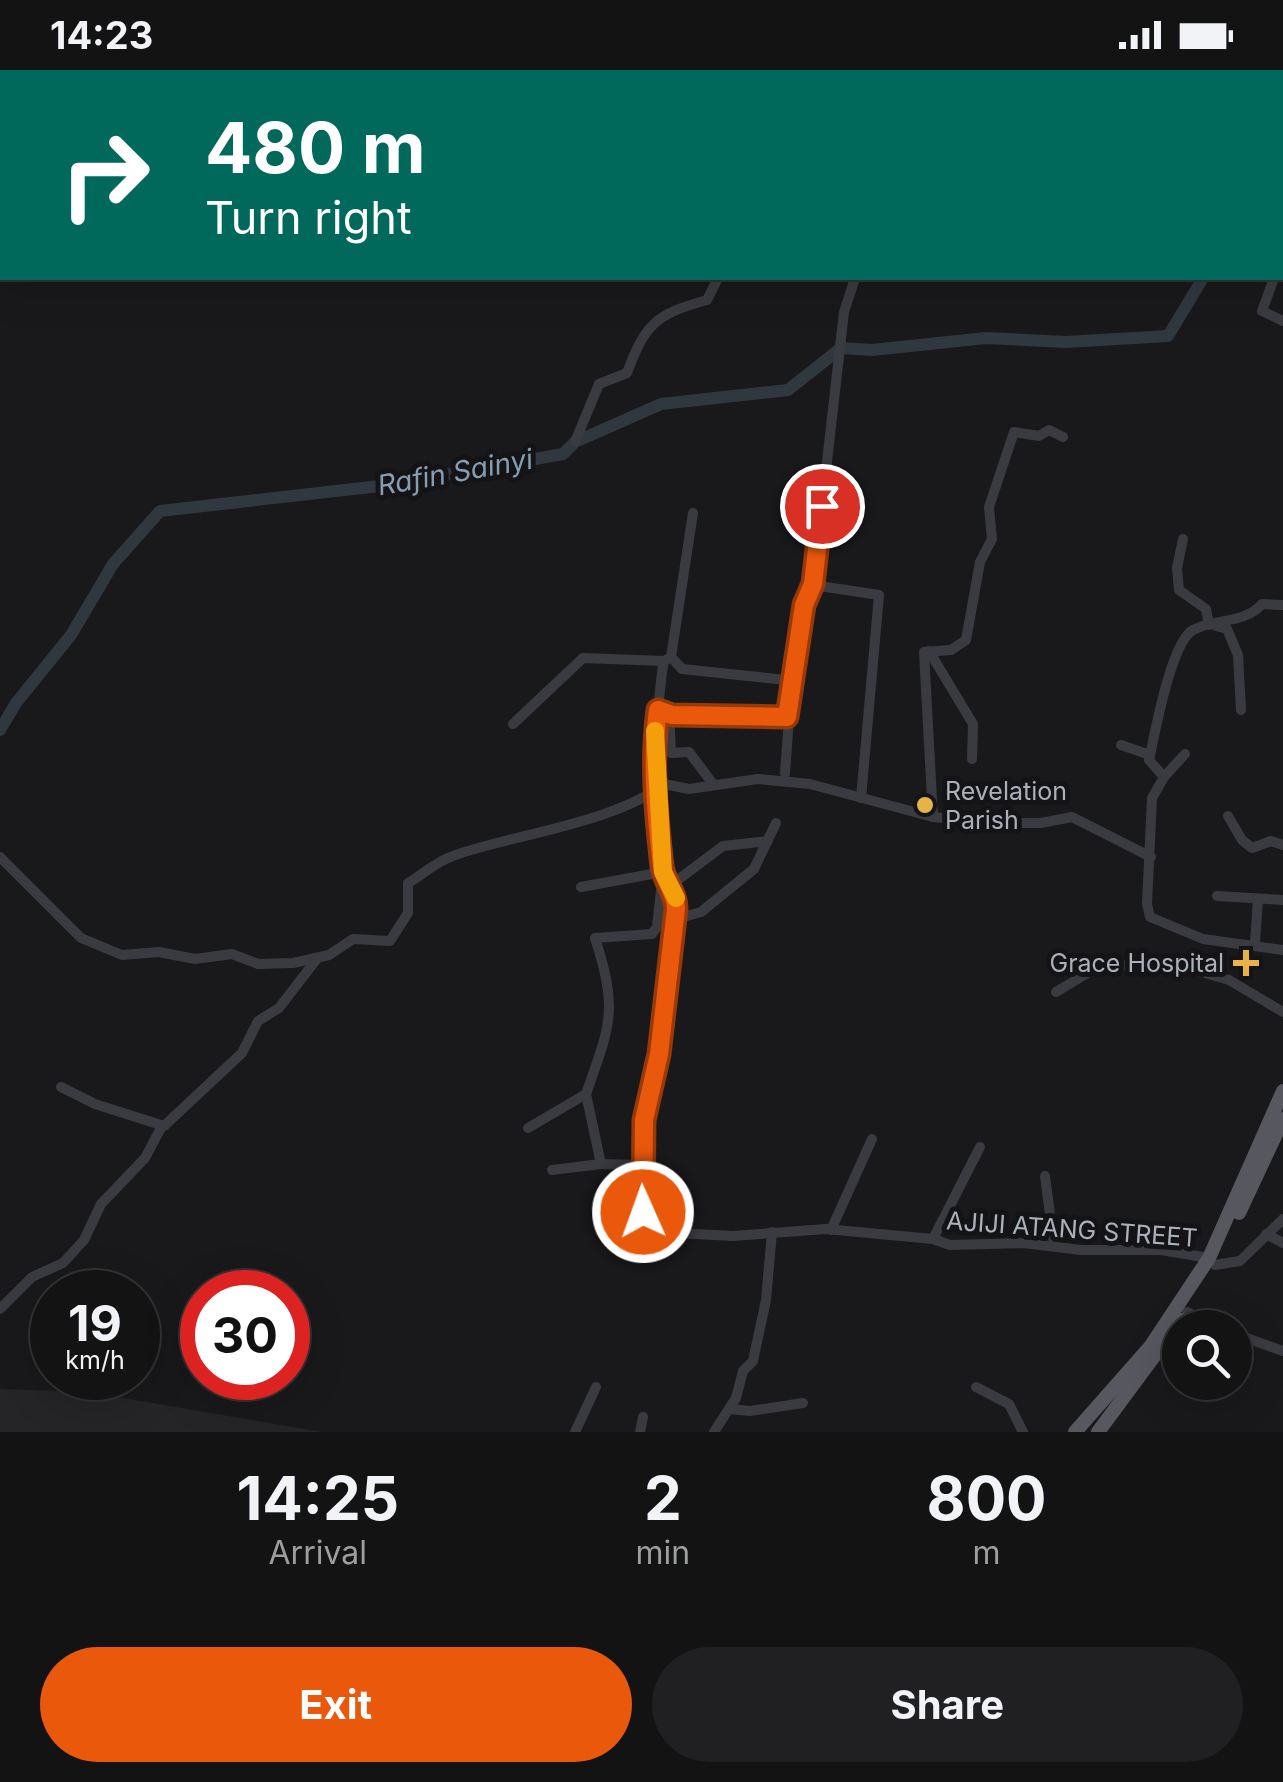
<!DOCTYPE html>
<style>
:root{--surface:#131314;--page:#202022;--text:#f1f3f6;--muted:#9d9ea0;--line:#323234;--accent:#ea580c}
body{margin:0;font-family:Inter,sans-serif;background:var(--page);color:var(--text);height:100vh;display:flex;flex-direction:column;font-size:38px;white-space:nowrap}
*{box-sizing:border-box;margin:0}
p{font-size:32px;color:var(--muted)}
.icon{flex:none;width:55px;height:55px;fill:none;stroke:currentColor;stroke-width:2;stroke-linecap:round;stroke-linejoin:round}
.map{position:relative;height:1362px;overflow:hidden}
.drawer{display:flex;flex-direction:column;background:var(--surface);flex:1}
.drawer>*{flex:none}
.top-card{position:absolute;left:0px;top:0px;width:1285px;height:210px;box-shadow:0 10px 40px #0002,0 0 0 2px var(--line);background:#00695c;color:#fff;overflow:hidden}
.buttons{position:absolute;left:1162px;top:1240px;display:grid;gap:20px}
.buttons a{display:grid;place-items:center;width:90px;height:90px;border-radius:50%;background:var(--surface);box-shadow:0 10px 40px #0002,0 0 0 2px var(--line);font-size:50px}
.speed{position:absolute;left:30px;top:1200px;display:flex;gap:20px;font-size:50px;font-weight:700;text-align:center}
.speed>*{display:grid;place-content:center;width:130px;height:130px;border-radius:50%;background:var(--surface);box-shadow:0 10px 40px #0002,0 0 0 2px var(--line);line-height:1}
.speed small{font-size:25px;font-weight:400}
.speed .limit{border:15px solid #d22;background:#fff;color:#111}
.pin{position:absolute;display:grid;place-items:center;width:85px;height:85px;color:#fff;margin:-42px;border:5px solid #fff;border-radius:50%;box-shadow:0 2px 10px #0007}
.me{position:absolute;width:110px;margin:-55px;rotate:358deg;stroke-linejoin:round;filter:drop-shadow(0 0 8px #0008)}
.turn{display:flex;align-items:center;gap:35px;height:210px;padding:0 40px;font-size:45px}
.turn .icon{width:130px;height:130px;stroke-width:2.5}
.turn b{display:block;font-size:70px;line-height:85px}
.eta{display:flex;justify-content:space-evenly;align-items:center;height:170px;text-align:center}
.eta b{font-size:60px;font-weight:700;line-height:70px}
.action{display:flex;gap:20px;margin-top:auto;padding:20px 40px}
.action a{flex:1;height:115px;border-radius:60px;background:var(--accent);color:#fff;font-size:40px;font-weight:700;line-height:115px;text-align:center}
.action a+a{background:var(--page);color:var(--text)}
.status{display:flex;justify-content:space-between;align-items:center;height:70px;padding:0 50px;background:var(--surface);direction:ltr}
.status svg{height:28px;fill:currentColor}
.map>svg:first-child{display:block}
.built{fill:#252528}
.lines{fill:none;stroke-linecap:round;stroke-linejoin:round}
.river{stroke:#30383f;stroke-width:12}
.minor{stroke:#3a3b40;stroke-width:10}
.major{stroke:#57585f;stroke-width:14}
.route-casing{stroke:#983908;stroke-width:25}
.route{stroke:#ea580c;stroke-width:18}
.slow{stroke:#f59e0b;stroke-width:18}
.poi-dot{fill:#e7b345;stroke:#141416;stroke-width:4}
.labels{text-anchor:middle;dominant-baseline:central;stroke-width:10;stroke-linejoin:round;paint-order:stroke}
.poi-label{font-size:25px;fill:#acb0ba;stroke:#141416;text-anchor:start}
.street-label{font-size:25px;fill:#acb0ba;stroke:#141416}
.water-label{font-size:28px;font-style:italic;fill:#869db2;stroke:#141416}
</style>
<div class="status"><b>14:23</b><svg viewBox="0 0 49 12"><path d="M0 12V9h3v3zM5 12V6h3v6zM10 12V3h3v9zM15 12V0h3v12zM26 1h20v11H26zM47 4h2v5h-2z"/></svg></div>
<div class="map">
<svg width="1283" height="1362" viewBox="0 0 1283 1362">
<rect width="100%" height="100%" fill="#19191b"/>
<!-- built -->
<polygon class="built" points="0,1319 89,1322 321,1362 0,1362"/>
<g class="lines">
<!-- river -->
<g class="river">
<polyline points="1282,59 1283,58"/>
<polyline points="0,660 16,633 71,565 113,494 160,441 389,415 563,384 575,372 661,334 788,320 841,278 872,280 986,268 1066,272 1168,266 1203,208"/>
</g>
<!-- minor -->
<g class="minor">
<polyline points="1,0 2,4"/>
<polyline points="99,0 99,2"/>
<polyline points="889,0 891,2"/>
<polyline points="163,2 163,0"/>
<polyline points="1004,2 1008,0"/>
<polyline points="0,87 2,87"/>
<polyline points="1282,191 1283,190"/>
<polyline points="1274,208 1262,241 1283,251"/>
<path d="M575,372l24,-58 28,-11c18,-49 29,-59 80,-73l11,-22"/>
<polyline points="693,443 671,587 664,591 662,602 654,676 656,734 663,802 676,826 676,839 659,984 644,1050 644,1149 677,1163 733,1166 826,1159 933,1169 950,1175 1023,1173 1081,1180 1161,1180 1209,1188"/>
<polyline points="1183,469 1177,498 1179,520 1206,539 1209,555"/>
<polyline points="813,515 879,525 861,728"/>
<path d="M1283,535l-21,-1c-17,20 -47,14 -69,26 -22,12 -38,103 -44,130l15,17 -12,21 -5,106 3,13 53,22 80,11"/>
<polyline points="1216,556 1227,559 1238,585 1241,640"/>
<polyline points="929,581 973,654 972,689"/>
<polyline points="671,587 682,599 796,611"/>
<polyline points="669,639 671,683 689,682 713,714"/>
<polyline points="658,641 787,647"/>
<polyline points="513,654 583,588 664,591"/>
<polyline points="1121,675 1150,685"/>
<path d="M785,703c4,-51 8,-143 28,-188l31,-273 11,-34"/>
<polyline points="1164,707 1185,684"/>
<polyline points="1228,746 1242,770 1252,778 1271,771 1283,775"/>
<polyline points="933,747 924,582 951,580 966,570 980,492 992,469 989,437 1014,362 1039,366 1049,360 1063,367"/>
<path d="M0,787l81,81 41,17 37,-3 36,7 37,-5 26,10 35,-1 36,-8 24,-16 37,2 18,-28v-30c16,-9 27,-21 45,-27 57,-21 162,-33 211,-72l25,5 69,-10 52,5 123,33 62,6h46l31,-6 79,40"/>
<polyline points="671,815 723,776 768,771"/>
<polyline points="1217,826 1283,830"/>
<polyline points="676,855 680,848 701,842 754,799 776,753"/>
<polyline points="1255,873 1258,829"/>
<polyline points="1056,922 1094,899 1163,891 1229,910 1283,942"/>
<polyline points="61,1017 95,1034 164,1056 242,983 258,951 279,938 316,890"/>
<polyline points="586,1024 601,1094 642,1095"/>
<path d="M528,1058l58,-34c25,-71 32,-84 9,-156l57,-4 5,-7 6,-55 -82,15"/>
<polyline points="552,1100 601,1094"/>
<polyline points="1045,1106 1054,1175"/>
<polyline points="831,1160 872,1069"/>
<polyline points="1266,1164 1283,1173"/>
<polyline points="933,1169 980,1077"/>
<polyline points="1215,1195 1240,1191 1283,1149"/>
<polyline points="0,1239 32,1207 63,1193 84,1170 101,1134 145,1088 162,1056"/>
<polyline points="1187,1242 1221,1258"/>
<polyline points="1235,1264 1283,1281"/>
<polyline points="976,1317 1009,1334 1023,1362"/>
<polyline points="730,1339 750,1341 803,1333"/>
<polyline points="575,1362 596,1317"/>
<polyline points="640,1362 643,1347"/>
<polyline points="714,1362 736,1328 743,1301 753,1291 766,1230 772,1162"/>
</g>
<!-- major -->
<g class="major">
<polyline points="1239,1143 1283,1049"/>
<polyline points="1075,1362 1150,1277 1209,1188 1283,1021"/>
<polyline points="1098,1362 1181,1250"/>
</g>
</g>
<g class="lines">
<!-- route casing -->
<g class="route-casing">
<path id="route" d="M643,1142l1,-92 15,-66 17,-145c0,-17 -12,-27 -14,-43 -6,-52 -11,-104 -4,-156l14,5 115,2 17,-112 9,-21 9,-78"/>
</g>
<!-- route -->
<use href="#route" class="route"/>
<!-- slow -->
<polyline class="slow" points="655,661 663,802 676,828"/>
</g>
<!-- markers -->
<g class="poi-dot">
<circle cx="925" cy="735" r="10"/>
<path d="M1241 878h10v10h10v10h-10v10h-10v-10h-10v-10h10z"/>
</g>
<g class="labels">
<!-- poi labels -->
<g class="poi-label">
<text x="945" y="721">Revelation<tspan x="945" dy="29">Parish</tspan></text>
<text x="1224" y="893" text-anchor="end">Grace Hospital</text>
</g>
<!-- street labels -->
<g class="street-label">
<text transform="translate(1072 1159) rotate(4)">AJIJI ATANG STREET</text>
</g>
<!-- water labels -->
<g class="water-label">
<text transform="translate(455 402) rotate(-10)">Rafin Sainyi</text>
</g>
</g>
</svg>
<div class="buttons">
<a><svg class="icon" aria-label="search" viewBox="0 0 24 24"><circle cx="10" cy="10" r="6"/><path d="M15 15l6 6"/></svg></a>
</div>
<div class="speed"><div>19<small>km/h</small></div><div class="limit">30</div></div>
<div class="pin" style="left:822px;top:436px;background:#d93025"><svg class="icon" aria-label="arrive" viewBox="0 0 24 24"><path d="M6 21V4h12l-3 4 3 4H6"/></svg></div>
<svg class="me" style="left:643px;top:1142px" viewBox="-20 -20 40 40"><circle r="17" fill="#ea580c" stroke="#fff" stroke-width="3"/><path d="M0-11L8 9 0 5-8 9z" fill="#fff"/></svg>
<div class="top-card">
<div class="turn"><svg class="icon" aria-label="right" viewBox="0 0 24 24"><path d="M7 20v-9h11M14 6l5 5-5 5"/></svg><div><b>480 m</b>Turn right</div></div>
</div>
</div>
<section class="drawer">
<div class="eta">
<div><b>14:25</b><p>Arrival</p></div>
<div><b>2</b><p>min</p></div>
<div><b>800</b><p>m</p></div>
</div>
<div class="action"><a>Exit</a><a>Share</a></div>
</section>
